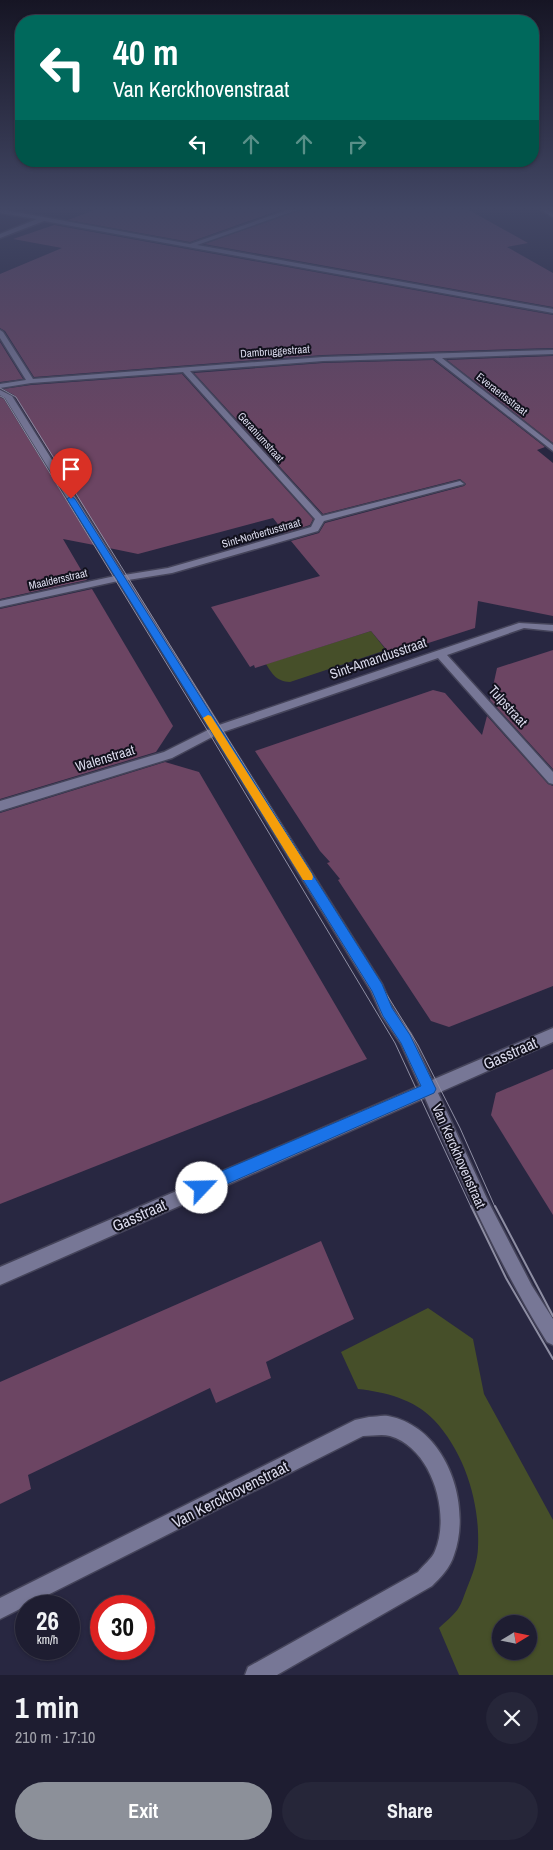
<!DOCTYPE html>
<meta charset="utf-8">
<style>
:root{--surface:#1e1d31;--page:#262639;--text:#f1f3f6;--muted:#a1a2ab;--line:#3c3b4d;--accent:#8c9099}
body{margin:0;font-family:"Archivo Narrow",sans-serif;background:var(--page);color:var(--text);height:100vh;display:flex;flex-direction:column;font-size:19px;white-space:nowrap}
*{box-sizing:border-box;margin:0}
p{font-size:16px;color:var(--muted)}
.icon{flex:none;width:28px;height:28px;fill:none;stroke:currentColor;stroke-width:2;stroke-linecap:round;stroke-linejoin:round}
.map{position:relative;height:1675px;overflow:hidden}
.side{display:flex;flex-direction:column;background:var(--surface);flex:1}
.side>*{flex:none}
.guide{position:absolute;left:15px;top:15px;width:524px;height:152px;border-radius:20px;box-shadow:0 1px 4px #0004,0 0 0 1px var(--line);background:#00695c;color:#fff;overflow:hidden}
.needle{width:32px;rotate:80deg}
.buttons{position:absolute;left:492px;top:1615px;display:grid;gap:10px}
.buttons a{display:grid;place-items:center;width:45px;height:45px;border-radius:50%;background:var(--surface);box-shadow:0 1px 4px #0004,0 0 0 1px var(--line);font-size:25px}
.speed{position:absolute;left:15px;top:1595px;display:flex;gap:10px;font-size:25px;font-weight:700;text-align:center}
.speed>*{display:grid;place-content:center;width:65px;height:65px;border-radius:50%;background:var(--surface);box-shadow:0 1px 4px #0004,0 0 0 1px var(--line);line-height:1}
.speed small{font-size:12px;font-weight:400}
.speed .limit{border:8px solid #d22;background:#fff;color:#111}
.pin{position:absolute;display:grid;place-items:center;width:42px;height:42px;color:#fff;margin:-51px -21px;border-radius:50% 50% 50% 0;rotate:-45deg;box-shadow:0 0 5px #0007}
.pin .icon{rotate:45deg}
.me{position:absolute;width:55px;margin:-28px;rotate:66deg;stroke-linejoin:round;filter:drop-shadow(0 0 4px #0008)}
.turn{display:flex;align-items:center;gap:18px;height:105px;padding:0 15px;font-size:22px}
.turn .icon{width:65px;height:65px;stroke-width:2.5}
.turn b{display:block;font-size:35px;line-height:42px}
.lanes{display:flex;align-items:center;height:48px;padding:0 15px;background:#0003;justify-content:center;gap:25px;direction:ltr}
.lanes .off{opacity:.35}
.round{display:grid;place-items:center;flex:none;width:52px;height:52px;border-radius:26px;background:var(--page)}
.overview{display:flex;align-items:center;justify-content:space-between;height:85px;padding:0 15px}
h1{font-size:30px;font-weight:700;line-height:38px}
.cta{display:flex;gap:10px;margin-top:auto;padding:10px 15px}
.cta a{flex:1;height:58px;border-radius:30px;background:var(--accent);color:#fff;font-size:20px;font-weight:700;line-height:58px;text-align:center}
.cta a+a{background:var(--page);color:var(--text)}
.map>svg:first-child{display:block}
.green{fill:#464f29;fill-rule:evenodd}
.building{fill:#6c4563}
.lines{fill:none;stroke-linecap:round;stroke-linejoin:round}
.minor-casing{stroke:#45445a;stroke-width:3}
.tertiary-casing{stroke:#45445a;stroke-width:3}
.minor{fill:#777796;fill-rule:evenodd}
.tertiary{fill:#777796;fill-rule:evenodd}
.tram-far1{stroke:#8e8ea3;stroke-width:1}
.tram{stroke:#8e8ea3;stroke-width:2}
.route{fill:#1a73e8;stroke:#114b97}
.slow{fill:#f59e0b}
.labels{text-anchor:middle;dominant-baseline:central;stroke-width:4;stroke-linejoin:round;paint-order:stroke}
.far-street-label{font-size:11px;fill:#d9d9eb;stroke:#12111d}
.street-label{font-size:14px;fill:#d9d9eb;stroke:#12111d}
.near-street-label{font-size:16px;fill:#d9d9eb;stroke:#12111d}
</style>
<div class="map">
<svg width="553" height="1675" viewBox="0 0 553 1675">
<rect width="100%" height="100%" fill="#282741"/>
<!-- green -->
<g class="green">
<path d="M371,631l15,19 -96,32c-14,-1 -17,-7 -24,-18z"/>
<path d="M428,1308l45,31 11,55 69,126v155h-94l-20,-47c6,-6 14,-12 19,-19 4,-6 6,-14 9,-21 5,-12 11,-28 11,-41 2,-44 -13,-94 -44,-127 -20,-21 -49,-28 -76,-31l-17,-37zM501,1624h28v27h-28z"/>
</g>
<!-- building -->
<g class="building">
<polygon points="97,209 283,209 190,242 68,220"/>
<polygon points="302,209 467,209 528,243 507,247 553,273 553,307 204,244"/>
<polygon points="54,225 553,315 553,348 323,355 34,377 5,331 0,328 0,274 62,248 13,239"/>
<polygon points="0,342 23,379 0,382"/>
<polygon points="553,356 553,443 447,360"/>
<polygon points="433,360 545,447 537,450 553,463 553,616 478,601 475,628 391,655 371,631 255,668 254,665 250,667 211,607 320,576 291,541 319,533 325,523 464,486 466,484 460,479 323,514 194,373 323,363"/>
<polygon points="182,374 313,519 310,525 285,533 273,518 138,554 109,548 14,395 3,389 31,385"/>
<polygon points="0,397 4,399 94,545 63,539 87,580 0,599"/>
<polygon points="92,589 173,726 156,752 0,799 0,609"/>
<polygon points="553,650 553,769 490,700 497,668"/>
<polygon points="433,690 445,693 482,735 487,716 548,784 553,786 553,986 449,1027 431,1021 338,880 340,879 327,863 330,862 320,851 255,751"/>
<polygon points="165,762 199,772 367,1059 0,1204 0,813"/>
<polygon points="553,1069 553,1215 491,1115 496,1093"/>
<polygon points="321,1241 354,1319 266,1362 271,1378 216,1403 210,1388 28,1475 31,1489 0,1504 0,1382"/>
</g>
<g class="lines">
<!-- minor casing -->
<g class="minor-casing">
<g id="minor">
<polygon points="0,209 190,244 290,209 300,209 197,245 553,309 553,313 44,221 0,238 0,234 37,219 0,213"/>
<path d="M0,330l3,2 30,47 290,-22 230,-7v4l-111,4 111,87v6l-119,-93 -111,3 -133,10 132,145 138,-35 4,3 -140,37 -6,10 -146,42 -44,7 91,145 300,-102 34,2v6l-29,-3 -77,27 106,117v12l-4,-1 -111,-125 -215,74 159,252 10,23 19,27 21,46 121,-52v14l-115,51 51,110 43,83 21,33v26l-6,-3c-48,-78 -85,-160 -122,-244l-425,187v-18l420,-181 -19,-42 -19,-28 -11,-25 -157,-255 -42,22 -172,53v-10l164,-49 46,-23 -92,-148 -118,26v-6l115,-25 -110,-178 -5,-3v-5l12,6 112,179 44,-7 143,-41 4,-8 -132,-147 -152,11 -31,5v-4l26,-4 -26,-42z"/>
<path d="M369,1417c6,0 13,-2 19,-1 59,11 84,89 66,139 -4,13 -13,22 -22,31l-155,89h-32l3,-8 170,-95c5,-7 14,-13 17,-21 16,-37 -3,-103 -45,-115 -8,-2 -18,0 -27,0l-363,183v-21l355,-178z"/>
</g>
</g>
<!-- tertiary casing -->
<g class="tertiary-casing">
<polygon id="tertiary" points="539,209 547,209 553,213 553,217"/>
</g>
<!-- minor -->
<use href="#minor" class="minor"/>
<!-- tertiary -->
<use href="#tertiary" class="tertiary"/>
<!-- tram-far1 -->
<g class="tram-far1">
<polyline points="0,388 16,397 418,1045 460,1128 495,1207"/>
<polyline points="0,396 4,398 209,733 395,1043 471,1207"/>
</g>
<!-- tram -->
<g class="tram">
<polyline points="471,1206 506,1278 553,1359"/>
<polyline points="495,1206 553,1316"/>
</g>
</g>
<!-- sky -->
<linearGradient id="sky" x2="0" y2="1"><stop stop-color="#161524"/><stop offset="0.47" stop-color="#424765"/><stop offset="1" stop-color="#424765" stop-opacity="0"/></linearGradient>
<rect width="553" height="444" fill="url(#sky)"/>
<!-- route -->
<polygon class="route" points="71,496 75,499 382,984 392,1008 410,1035 436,1089 434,1093 202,1195 196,1193 194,1188 196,1182 421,1086 401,1043 383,1016 372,991 67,499"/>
<!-- slow -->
<polygon class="slow" points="208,715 211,716 312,874 313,877 312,880 303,880 203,718"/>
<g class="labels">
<!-- far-street labels -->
<g class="far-street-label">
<text transform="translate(275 351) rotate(-4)">Dambruggestraat</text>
<text transform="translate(502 394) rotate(38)">Everaertsstraat</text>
<text transform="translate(261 437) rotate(48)">Geraniumstraat</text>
<text transform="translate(261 533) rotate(-16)">Sint-Norbertusstraat</text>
<text transform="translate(58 579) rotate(-13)">Maaldersstraat</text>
</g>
<!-- street labels -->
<g class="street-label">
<text transform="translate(378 658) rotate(-19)">Sint-Amandusstraat</text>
<text transform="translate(508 706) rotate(48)">Tulpstraat</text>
<text transform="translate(105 758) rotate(-17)">Walenstraat</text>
<text transform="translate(459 1156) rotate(66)">Van Kerckhovenstraat</text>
</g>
<!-- near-street labels -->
<g class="near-street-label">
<text transform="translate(510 1053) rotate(-24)">Gasstraat</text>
<text transform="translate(139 1215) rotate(-24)">Gasstraat</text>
<text transform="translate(230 1494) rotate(-27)">Van Kerckhovenstraat</text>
</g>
</g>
</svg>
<div class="buttons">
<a><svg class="needle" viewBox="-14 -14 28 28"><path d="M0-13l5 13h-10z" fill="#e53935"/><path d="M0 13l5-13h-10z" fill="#a1a2ab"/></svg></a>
</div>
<div class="speed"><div>26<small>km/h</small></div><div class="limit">30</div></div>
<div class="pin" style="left:71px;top:499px;background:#d93025"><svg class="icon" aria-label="arrive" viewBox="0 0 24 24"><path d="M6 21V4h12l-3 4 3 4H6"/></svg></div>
<svg class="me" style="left:202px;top:1188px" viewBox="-20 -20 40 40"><circle r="19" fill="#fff"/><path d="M0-13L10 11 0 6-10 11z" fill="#1a73e8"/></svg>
<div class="guide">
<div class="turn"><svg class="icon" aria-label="left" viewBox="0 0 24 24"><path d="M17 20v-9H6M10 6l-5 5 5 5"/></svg><div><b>40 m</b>Van Kerckhovenstraat</div></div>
<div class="lanes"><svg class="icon" aria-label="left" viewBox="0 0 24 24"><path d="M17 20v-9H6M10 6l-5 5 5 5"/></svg><svg class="icon off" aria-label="ahead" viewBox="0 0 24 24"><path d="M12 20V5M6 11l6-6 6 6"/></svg><svg class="icon off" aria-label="ahead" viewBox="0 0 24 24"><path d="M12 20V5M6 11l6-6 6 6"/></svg><svg class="icon off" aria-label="right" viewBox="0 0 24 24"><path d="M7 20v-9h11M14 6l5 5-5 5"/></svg></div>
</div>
</div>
<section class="side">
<div class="overview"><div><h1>1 min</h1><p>210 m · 17:10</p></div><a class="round"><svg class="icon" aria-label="close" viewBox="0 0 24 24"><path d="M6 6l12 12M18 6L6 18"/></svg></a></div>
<div class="cta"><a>Exit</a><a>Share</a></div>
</section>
